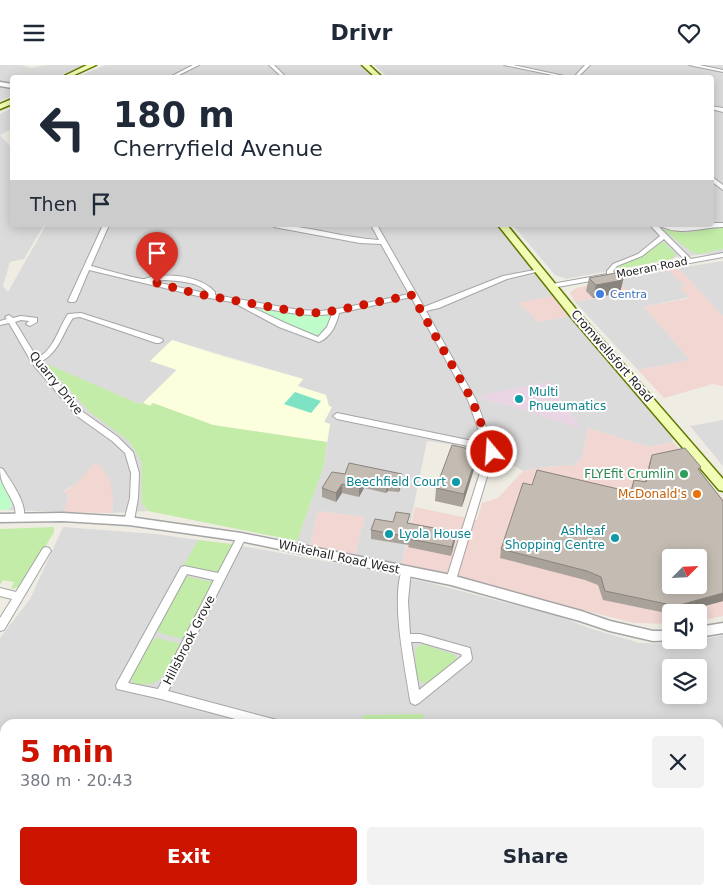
<!DOCTYPE html>
<meta charset="utf-8">
<style>
:root{--surface:#fff;--page:#f2f2f3;--text:#1f2937;--muted:#747a83;--accent:#cc1400}
body{margin:0;font-family:"DejaVu Sans",sans-serif;background:var(--page);color:var(--text);height:100vh;display:flex;flex-direction:column;font-size:19px;white-space:nowrap}
*{box-sizing:border-box;margin:0}
p{font-size:16px;color:var(--muted)}
.icon{flex:none;width:28px;height:28px;fill:none;stroke:currentColor;stroke-width:2;stroke-linecap:round;stroke-linejoin:round}
.map{position:relative;flex:1;overflow:hidden}
.drawer{position:absolute;left:0px;top:654px;width:724px;height:176px;display:flex;flex-direction:column;background:var(--surface);border-radius:15px 15px 0 0;box-shadow:0 2px 12px #0003}
.drawer>*{flex:none}
.top-card{position:absolute;left:10px;top:10px;width:704px;height:152px;border-radius:5px;box-shadow:0 2px 12px #0003;background:#fff;color:var(--text);overflow:hidden}
.needle{width:32px;rotate:66deg}
.fabs{position:absolute;left:662px;top:484px;display:grid;gap:10px}
.fabs a{display:grid;place-items:center;width:45px;height:45px;border-radius:5px;background:var(--surface);box-shadow:0 2px 12px #0003;font-size:25px}
.pin{position:absolute;display:grid;place-items:center;width:42px;height:42px;color:#fff;margin:-51px -21px;border-radius:50% 50% 50% 0;rotate:-45deg;box-shadow:0 0 5px #0007}
.pin .icon{rotate:45deg}
.me{position:absolute;width:55px;margin:-28px;rotate:342deg;stroke-linejoin:round;filter:drop-shadow(0 0 4px #0008)}
.turn{display:flex;align-items:center;gap:18px;height:105px;padding:0 20px;font-size:22px}
.turn .icon{width:65px;height:65px;stroke-width:2.5}
.turn b{display:block;font-size:35px;line-height:42px}
.then{display:flex;align-items:center;height:48px;padding:0 20px;background:#0003;gap:10px;font-size:19px}
.round{display:grid;place-items:center;flex:none;width:52px;height:52px;border-radius:5px;background:var(--page)}
.head{display:flex;align-items:center;justify-content:space-between;height:85px;padding:0 20px}
h1{font-size:30px;font-weight:800;line-height:38px;color:var(--accent)}
.action{display:flex;gap:10px;margin-top:auto;padding:10px 20px}
.action a{flex:1;height:58px;border-radius:5px;background:var(--accent);color:#fff;font-size:20px;font-weight:800;line-height:58px;text-align:center}
.action a+a{background:var(--page);color:var(--text)}
header{display:flex;justify-content:space-between;align-items:center;height:65px;padding:0 20px;background:var(--surface);font-size:22px;font-weight:800}
.map>svg:first-child{display:block}
.residential{fill:#dcdbdb;fill-rule:evenodd}
.commercial{fill:#f1d6d2;fill-rule:evenodd}
.industrial{fill:#e9d5e3}
.education{fill:#fcffdd}
.grass{fill:#c2eca7}
.park{fill:#befcc9}
.pitch{fill:#7ee2c5}
.lines{fill:none;stroke-linecap:round;stroke-linejoin:round}
.minor-casing{stroke:#a5a5a5;stroke-width:2}
.tertiary-casing{stroke:#a5a5a5;stroke-width:3}
.secondary-casing{stroke:#607900;stroke-width:3}
.minor{fill:#fff;fill-rule:evenodd}
.tertiary{fill:#fff;fill-rule:evenodd}
.secondary{fill:#f1fcb5;fill-rule:evenodd}
.wall{fill:#a9a29a}
.shaded-wall{fill:#89847d}
.building{fill:#c4bcb3;stroke:#89847d;fill-rule:evenodd}
.route{stroke:#cc1400;stroke-width:9;stroke-dasharray:0 16.2}
.shop-dot{fill:#3f7fe0;stroke:#fff;stroke-width:2}
.culture-dot{fill:#0f9aa8;stroke:#fff;stroke-width:2}
.leisure-dot{fill:#2e9e5b;stroke:#fff;stroke-width:2}
.food-dot{fill:#e8710a;stroke:#fff;stroke-width:2}
.labels{text-anchor:middle;dominant-baseline:central;stroke-width:4;stroke-linejoin:round;paint-order:stroke}
.far-street-label{font-size:11px;fill:#1e1e1e;stroke:#fff}
.far-shop-label{font-size:11px;fill:#366cbe;stroke:#fff;text-anchor:start}
.street-label{font-size:12px;fill:#1e1e1e;stroke:#fff}
.culture-label{font-size:12px;fill:#0d838f;stroke:#fff;text-anchor:start}
.leisure-label{font-size:12px;fill:#27864d;stroke:#fff;text-anchor:end}
.food-label{font-size:12px;fill:#c56008;stroke:#fff;text-anchor:end}
</style>
<header><svg class="icon" aria-label="menu" viewBox="0 0 24 24"><path d="M4 6h16M4 12h16M4 18h16"/></svg>Drivr<svg class="icon" aria-label="heart" viewBox="0 0 24 24"><path d="M12 20l-8-8c-3-5 5-10 8-4 3-6 11-1 8 4z"/></svg></header>
<div class="map">
<svg width="723" height="829" viewBox="0 0 723 829">
<rect width="100%" height="100%" fill="#efede3"/>
<!-- residential -->
<g class="residential">
<polygon points="0,0 22,0 31,3 45,0 85,0 56,12 12,12 12,31 0,36"/>
<polygon points="105,0 361,0 375,12 78,12"/>
<polygon points="374,0 723,0 723,188 676,192 672,194 566,214 555,210 513,160 711,160 711,12 388,12"/>
<polygon points="12,43 12,64 0,70 0,49"/>
<path d="M0,70l12,13v77h32l-20,34 -14,3 -7,24 5,6 38,-67h451l56,71 -35,8 11,8 8,10 33,-6 101,114 2,12 -24,5 -61,-19 -6,30 -7,7 -29,2 -23,4 -39,-22 -57,-8 -25,123 -48,-8 11,-39 -47,-6 -8,35 -13,-5 27,-76 6,-41 -6,-2 7,-15 -34,-21 6,-7 -131,-39 5,29 -34,34 -4,1 -93,-40 84,78 12,21v41l6,7 -36,2 1,-14 -36,-16 -13,8 5,5 -5,16 -57,-2 5,-4 -1,-6 -11,-20zM547,317l-33,25 -30,-7 -3,-4z"/>
<polygon points="723,196 723,251 678,203"/>
<polygon points="668,205 686,221 680,223 690,232 644,242 690,295 638,305 575,237 628,227 617,214"/>
<polygon points="723,355 723,401 690,361"/>
<path d="M63,462l93,7 92,13 97,18 85,18 128,33 34,13 48,14 41,1 42,-9v259h-723v-256l30,-39zM671,602h28v28h-28zM5,659h714v166h-714z"/>
</g>
<!-- commercial -->
<g class="commercial">
<polygon points="678,203 723,251 723,321 713,319 664,333 638,305 690,295 644,242 690,233 679,223 685,221 668,205"/>
<polygon points="617,214 629,227 575,237 570,228 576,223"/>
<polygon points="553,231 570,251 537,257 529,247 517,238"/>
<path d="M588,363l61,19 24,-5 50,57v117l-24,5v-8h-28v11l-37,-1 -232,-59 13,-57 62,13 5,-17 16,-5 25,-27 23,-4 29,-2 7,-7zM671,492h28v28h-28z"/>
<polygon points="94,398 101,401 111,418 113,434 112,448 64,447 69,431 64,427 77,418"/>
<polygon points="318,446 365,452 354,491 310,481"/>
</g>
<!-- industrial -->
<polygon class="industrial" points="547,317 583,364 514,342 484,335 480,330"/>
<!-- education -->
<polygon class="education" points="172,275 224,292 303,314 298,321 326,330 329,341 332,342 324,357 330,359 327,377 213,360 153,338 150,341 143,338 177,305 150,296"/>
<!-- grass -->
<g class="grass">
<polygon points="712,161 723,162 723,184 699,189 692,187 662,164 688,168"/>
<polygon points="662,176 676,189 672,194 614,205 616,202 643,191"/>
<polygon points="45,298 139,339 143,338 150,341 153,338 213,360 327,377 324,400 297,476 148,446 142,439 142,398 130,377 90,347"/>
<polygon points="54,462 54,467 29,509 19,522 11,524 14,517 3,515 0,520 0,464"/>
<polygon points="198,475 232,479 218,508 184,500"/>
<polygon points="185,511 213,517 183,574 160,568 157,564"/>
<path d="M157,573l24,6c-12,23 -16,44 -46,40l-4,-5 20,-38z"/>
<polygon points="423,579 452,589 456,591 457,594 429,618 425,619 417,614 415,587 416,583"/>
<polygon points="423,649 424,659 360,659 364,650"/>
</g>
<!-- park -->
<g class="park">
<polygon points="252,243 290,249 329,250 330,254 320,270 309,270"/>
<polygon points="0,415 11,435 12,441 7,445 0,445"/>
</g>
<!-- pitch -->
<polygon class="pitch" points="295,327 321,336 311,348 284,339"/>
<g class="lines">
<!-- minor casing -->
<g class="minor-casing">
<g id="minor">
<polygon points="193,0 199,0 175,12 170,12"/>
<polygon points="269,0 274,0 286,12 282,12"/>
<polygon points="504,0 513,0 569,12 562,12"/>
<polygon points="585,0 590,0 578,12 574,12"/>
<polygon points="689,0 699,0 723,5 723,7"/>
<polygon points="711,41 723,43 723,47 711,44"/>
<polygon points="711,111 723,120 723,125 711,116"/>
<path d="M711,158h12v4c-21,0 -45,10 -64,-2h9l12,2 31,-2z"/>
<path d="M103,160h6l-18,41c9,2 48,14 54,13 3,-1 7,-3 11,-3 19,-2 46,1 59,16v3l84,15 22,1 22,-3 66,-14 -28,-50 -21,-1 -86,-16 -3,-2c36,0 72,13 108,15l-8,-15h6l47,82 79,-31 37,-7v2l-33,8 -68,29 -13,3 50,89 15,41 2,2 2,9 -4,3 -3,-1 -3,-8h-17l-131,-27 -4,-3 4,-3 131,27h14l-14,-40 -57,-103 -72,16c-2,11 -9,25 -20,29l-40,-15 -41,-22 -1,-2 -39,-7 -109,-26 -13,31 -2,1h-4l-2,-1zM163,215c14,1 37,1 46,14l-58,-13zM247,240c28,5 57,13 85,9l-5,13 -9,10 -33,-14z"/>
<path d="M650,160h7l34,34 32,-6v4l-171,31 -3,-2 3,-2 55,-10v-3l6,-7 25,-10 22,-18zM664,174l21,21 -71,13 -1,-2 4,-5 25,-10z"/>
<path d="M81,248l81,26 1,2 -4,2h-3l-76,-26 -7,1c-11,16 -14,35 -33,44l43,50 35,25 15,15 6,21 -1,25 -4,23 -2,2h-6l-2,-2 6,-23 1,-25 -6,-20 -13,-12 -35,-25 -45,-53 -23,-40 -9,2v-4l7,-2 -2,-2 4,-2 4,3 8,-2 16,2v4l-7,4 -4,-2 3,-3 -8,-1 -6,2 22,36c17,-8 21,-29 31,-44z"/>
<polygon points="488,392 492,395 456,515 454,518 451,519 448,518 446,515 484,395"/>
<path d="M0,403l3,1c8,13 26,36 20,51h-6c-2,-5 -1,-10 -3,-15 -6,-15 -14,-20 -14,-37z"/>
<path d="M241,469l3,1 2,2 -78,154 105,28 4,1 1,4h-24l-93,-25 -44,-10 -1,-3 1,-3 64,-116 3,-1 34,7 20,-38zM187,509l27,6 -56,109 -30,-6z"/>
<polygon points="46,482 49,483 51,486 49,489 4,565 0,566 0,553 12,534 0,531 0,523 16,527 43,483"/>
<path d="M406,501l3,1 2,3 -3,31 2,33h10l50,14 2,10 -1,3 -52,42 -4,2 -4,-2 -1,-3c-5,-33 -20,-103 -7,-133zM411,577h9l41,12 1,2 -43,34z"/>
<rect x="719" y="701" width="4" height="10"/>
<polygon points="719,819 721,821 723,829 712,829 711,825 719,825"/>
<polygon points="329,825 341,825 340,829 328,829"/>
</g>
</g>
<!-- tertiary casing -->
<g class="tertiary-casing">
<g id="tertiary">
<polygon points="0,17 12,19 12,23 0,21"/>
<polygon points="63,448 129,452 241,468 451,510 581,546 610,556 653,566 671,566 671,575 675,575 653,576 610,566 580,556 451,520 241,476 129,460 63,456 0,457 0,449"/>
<polygon points="723,558 723,568 699,572 699,562"/>
</g>
</g>
<!-- secondary casing -->
<g class="secondary-casing">
<g id="secondary">
<polygon points="87,0 96,0 70,12 62,12"/>
<polygon points="362,0 369,0 382,12 375,12"/>
<polygon points="12,34 12,39 0,44 0,39"/>
<polygon points="498,160 507,160 579,248 723,414 723,426 719,425 571,252"/>
</g>
</g>
<!-- minor -->
<use href="#minor" class="minor"/>
<!-- tertiary -->
<use href="#tertiary" class="tertiary"/>
<!-- secondary -->
<use href="#secondary" class="secondary"/>
</g>
<!-- wall -->
<g class="wall">
<polygon points="589,213 623,215 620,228 593,233 586,226"/>
<polygon points="478,386 476,398 462,442 435,436 436,423"/>
<polygon points="652,390 701,402 699,405 723,436 723,536 679,548 671,548 671,549 603,535 598,520 585,515 500,493 501,484 630,427 634,415 645,417 649,399"/>
<polygon points="345,409 402,418 399,427 388,426 386,428 364,423 359,432 342,428 336,437 322,432 322,423"/>
<polygon points="393,457 409,458 456,467 455,475 451,491 408,482 409,480 371,474 371,465"/>
</g>
<!-- shaded-wall -->
<g class="shaded-wall">
<polygon points="623,215 620,228 593,233 596,220"/>
<polygon points="478,386 476,398 462,442 464,429"/>
<polygon points="402,409 402,418 399,427 399,419"/>
<polygon points="364,414 364,423 359,432 359,423"/>
<polygon points="388,417 388,426 386,428 387,420"/>
<polygon points="342,419 342,428 336,437 336,428"/>
<polygon points="456,467 455,475 451,491 452,482"/>
<polygon points="723,528 723,536 679,548 674,548 676,541"/>
</g>
<!-- building -->
<g class="building">
<polygon points="621,207 623,215 596,220 589,213"/>
<polygon points="452,380 478,386 464,429 436,423"/>
<path d="M685,383l16,19 -3,2 25,32v92l-47,13 -71,-15 -4,-14 -14,-6 -86,-22 22,-66 9,2 5,-15 94,22 3,-12 12,2 6,-27zM671,492h28v28h-28z"/>
<polygon points="349,398 402,409 399,419 388,417 387,420 364,414 359,423 342,419 336,428 322,423 332,407 345,409"/>
<polygon points="396,447 410,449 407,458 456,467 452,482 409,474 409,472 371,465 375,454 393,457"/>
</g>
<g class="lines">
<!-- route -->
<polyline class="route" points="157,218 198,229 299,247 321,248 343,244 412,230 472,335 492,387"/>
</g>
<!-- markers -->
<circle class="shop-dot" cx="600" cy="229" r="5"/>
<g class="culture-dot">
<circle cx="519" cy="334" r="5"/>
<circle cx="456" cy="417" r="5"/>
<circle cx="389" cy="469" r="5"/>
<circle cx="615" cy="473" r="5"/>
</g>
<circle class="leisure-dot" cx="684" cy="409" r="5"/>
<circle class="food-dot" cx="697" cy="429" r="5"/>
<g class="labels">
<!-- far-street labels -->
<g class="far-street-label">
<text transform="translate(652 203) rotate(-11)">Moeran Road</text>
</g>
<!-- far-shop labels -->
<g class="far-shop-label">
<text x="610" y="229">Centra</text>
</g>
<!-- street labels -->
<g class="street-label">
<text transform="translate(612 291) rotate(49)">Cromwellsfort Road</text>
<text transform="translate(56 318) rotate(51)">Quarry Drive</text>
<text transform="translate(339 492) rotate(12)">Whitehall Road West</text>
<text transform="translate(189 575) rotate(-63)">Hillsbrook Grove</text>
</g>
<!-- culture labels -->
<g class="culture-label">
<text x="529" y="327">Multi<tspan x="529" dy="14">Pnueumatics</tspan></text>
<text x="446" y="417" text-anchor="end">Beechfield Court</text>
<text x="605" y="466" text-anchor="end">Ashleaf<tspan x="605" dy="14">Shopping Centre</tspan></text>
<text x="399" y="469">Lyola House</text>
</g>
<!-- leisure labels -->
<g class="leisure-label">
<text x="674" y="409">FLYEfit Crumlin</text>
</g>
<!-- food labels -->
<g class="food-label">
<text x="687" y="429">McDonald's</text>
</g>
</g>
</svg>
<div class="fabs">
<a><svg class="needle" viewBox="-14 -14 28 28"><path d="M0-13l5 13h-10z" fill="#e53935"/><path d="M0 13l5-13h-10z" fill="#747a83"/></svg></a>
<a><svg class="icon" aria-label="sound" viewBox="0 0 24 24"><path d="M4 9h4l5-4v14l-5-4H4zM17 9q2 3 0 6"/></svg></a>
<a><svg class="icon" aria-label="layers" viewBox="0 0 24 24"><path d="M12 4l9 5-9 5-9-5zM3 14l9 5 9-5"/></svg></a>
</div>
<div class="pin" style="left:157px;top:218px;background:#d93025"><svg class="icon" aria-label="arrive" viewBox="0 0 24 24"><path d="M6 21V4h12l-3 4 3 4H6"/></svg></div>
<svg class="me" style="left:492px;top:387px" viewBox="-20 -20 40 40"><circle r="17" fill="#cc1400" stroke="#fff" stroke-width="3"/><path d="M0-11L8 9 0 5-8 9z" fill="#fff"/></svg>
<div class="top-card">
<div class="turn"><svg class="icon" aria-label="left" viewBox="0 0 24 24"><path d="M17 20v-9H6M10 6l-5 5 5 5"/></svg><div><b>180 m</b>Cherryfield Avenue</div></div>
<div class="then">Then<svg class="icon" aria-label="arrive" viewBox="0 0 24 24"><path d="M6 21V4h12l-3 4 3 4H6"/></svg></div>
</div>
<section class="drawer">
<div class="head"><div><h1>5 min</h1><p>380 m · 20:43</p></div><a class="round"><svg class="icon" aria-label="close" viewBox="0 0 24 24"><path d="M6 6l12 12M18 6L6 18"/></svg></a></div>
<div class="action"><a>Exit</a><a>Share</a></div>
</section>
</div>
